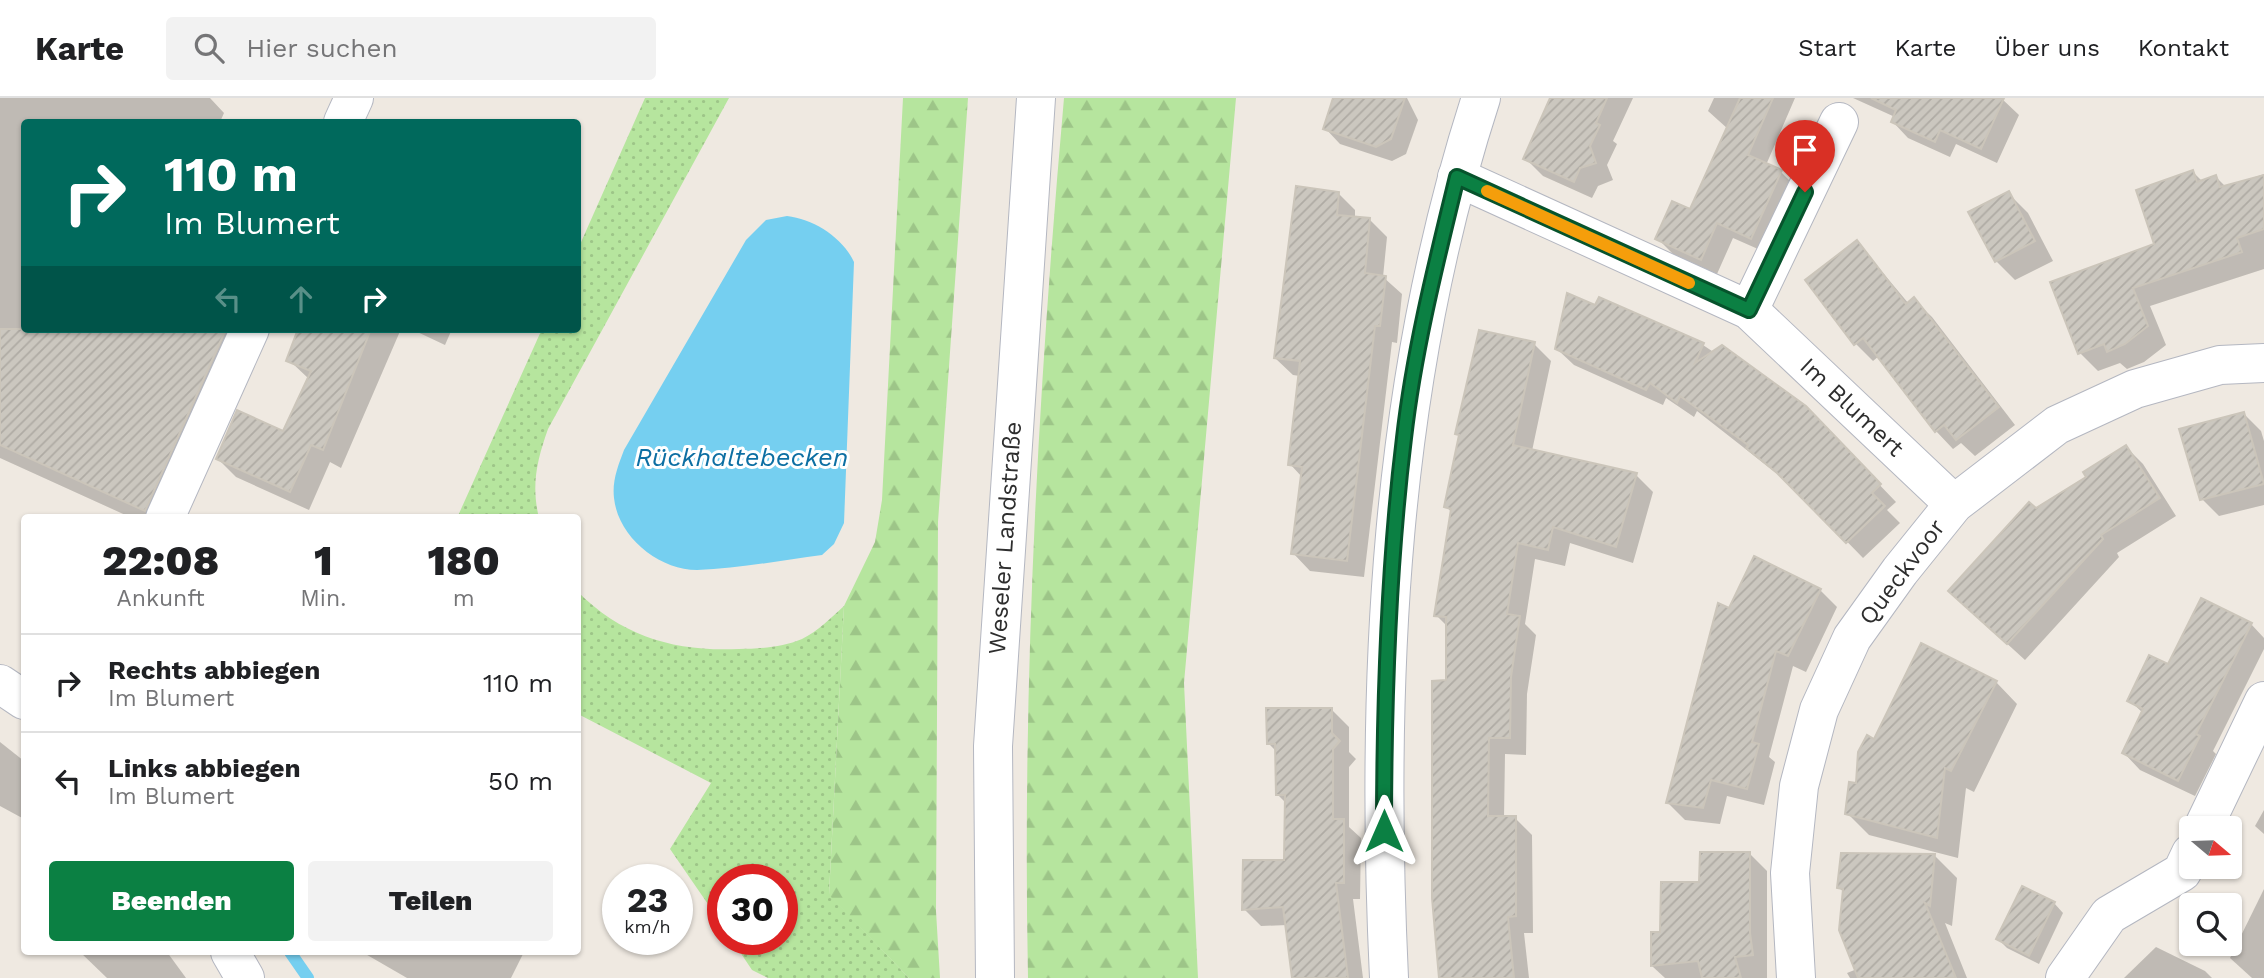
<!DOCTYPE html>
<html lang="de">
<meta charset="utf-8">
<style>
:root{--surface:#fff;--page:#f2f2f2;--text:#202124;--muted:#757577;--line:#e0e0e0;--accent:#0b8043}
body{margin:0;font-family:"Work Sans",sans-serif;background:var(--page);color:var(--text);height:100vh;display:flex;flex-direction:column;font-size:26px;white-space:nowrap}
*{box-sizing:border-box;margin:0}
p{font-size:23px;color:var(--muted)}
.icon{flex:none;width:38px;height:38px;fill:none;stroke:currentColor;stroke-width:2;stroke-linecap:round;stroke-linejoin:round}
.map{position:relative;flex:1;overflow:hidden}
.details{position:absolute;left:21px;top:416px;width:560px;height:441px;display:flex;flex-direction:column;background:var(--surface);border-radius:7px;box-shadow:0 2px 5px #0004}
.details>*{flex:none}
.top-card{position:absolute;left:21px;top:21px;width:560px;height:214px;border-radius:7px;box-shadow:0 2px 5px #0004;background:#00695c;color:#fff;overflow:hidden}
.needle{width:46px;rotate:109deg}
.tools{position:absolute;left:2179px;top:718px;display:grid;gap:14px}
.tools a{display:grid;place-items:center;width:63px;height:63px;border-radius:7px;background:var(--surface);box-shadow:0 2px 5px #0004;font-size:35px}
.speed{position:absolute;left:602px;top:766px;display:flex;gap:14px;font-size:35px;font-weight:700;text-align:center}
.speed>*{display:grid;place-content:center;width:91px;height:91px;border-radius:50%;background:var(--surface);box-shadow:0 2px 5px #0004;line-height:1}
.speed small{font-size:18px;font-weight:400}
.speed .limit{border:10px solid #d22;background:#fff;color:#111}
.pin{position:absolute;display:grid;place-items:center;width:60px;height:60px;color:#fff;margin:-72px -30px;border-radius:50% 50% 50% 0;rotate:-45deg;box-shadow:0 0 7px #0007}
.pin .icon{rotate:45deg}
.me{position:absolute;width:77px;margin:-38px;rotate:0deg;stroke-linejoin:round;filter:drop-shadow(0 0 5px #0008)}
.turn{display:flex;align-items:center;gap:24px;height:147px;padding:0 28px;font-size:32px}
.turn .icon{width:91px;height:91px;stroke-width:2.5}
.turn b{display:block;font-size:49px;line-height:60px}
.lanes{display:flex;align-items:center;height:66px;padding:0 28px;background:#0003;justify-content:center;gap:35px;direction:ltr}
.lanes .off{opacity:.35}
.eta{display:flex;justify-content:space-evenly;align-items:center;height:119px;text-align:center}
.eta b{font-size:42px;font-weight:800;line-height:49px}
.cta{display:flex;gap:14px;margin-top:auto;padding:14px 28px}
.cta a{flex:1;height:80px;border-radius:7px;background:var(--accent);color:#fff;font-size:28px;font-weight:800;line-height:80px;text-align:center}
.cta a+a{background:var(--page);color:var(--text)}
ul{padding:0;list-style:none}
li{display:flex;align-items:center;gap:21px;height:98px;padding:0 28px;border-top:2px solid var(--line)}
li div{flex:1}
li b{display:block;font-size:26px}
li em{font-style:normal}
header{display:flex;align-items:center;gap:42px;box-sizing:border-box;height:98px;padding:0 35px;background:var(--surface);border-bottom:2px solid var(--line)}
header strong{font-size:33px}
nav{display:flex;gap:38px;margin-inline-start:auto;font-size:24px}
.search{width:490px;height:63px;background:var(--page);display:flex;align-items:center;gap:18px;box-sizing:border-box;padding:0 24px;border-radius:7px;color:var(--muted);font-size:26px}
.map>svg:first-child{display:block}
.grass{fill:url(#grass-dots)}
.forest{fill:url(#forest-firs)}
.water{fill:#75cff0}
.shadow{fill:#0003}
.lines{fill:none;stroke-linecap:round;stroke-linejoin:round}
.stream{stroke:#75cff0;stroke-width:12}
.building{fill:url(#building-hatch);stroke:#cbc5ba;stroke-width:2}
.minor-casing{stroke:#b4b7c1;stroke-width:40}
.secondary-casing{stroke:#b4b7c1;stroke-width:40}
.minor{stroke:#fff;stroke-width:38}
.secondary{stroke:#fff;stroke-width:38}
.route-casing{stroke:#07532c;stroke-width:18}
.route{stroke:#0b8043;stroke-width:12}
.slow{stroke:#f59e0b;stroke-width:12}
.labels{text-anchor:middle;dominant-baseline:central;stroke-width:6;stroke-linejoin:round;paint-order:stroke}
.street-label{font-size:24px;fill:#2e2e2e;stroke:#fff}
.water-label{font-size:26px;font-style:italic;fill:#0d6fa3;stroke:#fff}
</style>
<header>
<strong>Karte</strong>
<div class="search"><svg class="icon" aria-label="search" viewBox="0 0 24 24"><circle cx="10" cy="10" r="6"/><path d="M15 15l6 6"/></svg>Hier suchen</div>
<nav><a>Start</a><a>Karte</a><a>Über uns</a><a>Kontakt</a></nav>
</header>
<div class="map">
<svg width="2264" height="880" viewBox="0 0 2264 880">
<defs>
<pattern id="grass-dots" width="8" height="8" patternUnits="userSpaceOnUse" patternTransform="scale(1.75)"><rect width="8" height="8" fill="#b6e59e"/><path d="M2 2h.1M6 6h.1" fill="none" stroke="#9dc588" stroke-width="1.8" stroke-linecap="round"/></pattern>
<pattern id="forest-firs" width="22" height="20" patternUnits="userSpaceOnUse" patternTransform="scale(1.75)"><rect width="22" height="20" fill="#b6e59e"/><path d="M5 1l3.5 6h-7zM16 11l3.5 6h-7z" fill="#9dc588"/></pattern>
<pattern id="building-hatch" width="6" height="6" patternUnits="userSpaceOnUse" patternTransform="scale(1.75)"><rect width="6" height="6" fill="#cbc7bf"/><path d="M-1 1l2-2M0 6l6-6M5 7l2-2" fill="none" stroke="#afaba4"/></pattern>
</defs>
<rect width="100%" height="100%" fill="#efe9e1"/>
<!-- grass -->
<g class="grass">
<path d="M645,0h84l-181,331c-11,31 -17,56 -9,89h-82l85,-189h36v-80z"/>
<path d="M578,494c45,45 98,60 161,57 20,0 44,-2 63,-10 16,-8 29,-21 42,-33l-15,288 80,84h-141l-16,-8 -20,-30h50v-60h-59v46l-53,-77 41,-66 -133,-69z"/>
</g>
<!-- forest -->
<g class="forest">
<polygon points="903,0 968,0 938,424 936,813 940,880 909,880 829,797 844,508 875,444 882,402"/>
<path d="M1064,0h172l-52,585 14,295h-170c-6,-294 10,-587 36,-880z"/>
</g>
<!-- water -->
<path class="water" d="M787,118c27,3 56,22 67,46l-10,261 -10,21 -12,11c-41,5 -84,14 -125,15 -38,0 -79,-33 -83,-72 -2,-17 4,-32 10,-48l122,-210 20,-20z"/>
<!-- shadow -->
<g class="shadow">
<polygon points="0,0 210,0 224,15 220,24 24,24 24,231 270,231 180,420 132,420 0,360"/>
<polygon points="1335,0 1407,0 1418,22 1406,56 1392,63 1340,46 1325,30"/>
<polygon points="1550,0 1633,0 1613,43 1617,46 1607,67 1613,82 1598,88 1592,100 1543,78 1525,60"/>
<polygon points="1714,0 1795,0 1766,67 1781,74 1797,90 1767,155 1733,140 1717,176 1673,156 1657,140 1691,113 1728,31 1708,13"/>
<polygon points="1853,0 2001,0 2019,17 1997,65 1956,46 1950,59 1908,40 1893,24 1895,19"/>
<polygon points="2193,74 2203,84 2216,79 2226,89 2264,76 2264,171 2150,208 2166,247 2144,264 2127,271 2120,265 2098,273 2080,255 2156,148"/>
<polygon points="1338,95 1355,112 1355,120 1370,122 1387,139 1383,179 1402,196 1397,245 1392,244 1364,479 1310,473 1293,455 1302,379 1290,366 1300,278 1293,277 1275,260"/>
<polygon points="2008,95 2028,115 2053,163 2015,182 1996,163"/>
<polygon points="1857,144 1909,206 1914,202 1932,219 2015,327 1975,358 1961,345 1953,351 1936,333 1879,258 1873,263 1855,245"/>
<polygon points="305,231 401,231 341,370 330,364 309,412 236,379 218,361 284,335 309,281 291,264"/>
<polygon points="411,231 452,231 445,247"/>
<polygon points="1534,246 1551,263 1532,353 1636,377 1653,394 1633,465 1570,445 1565,468 1535,461 1525,526 1536,537 1527,596 1526,657 1505,656 1504,720 1515,720 1532,737 1533,835 1524,835 1529,880 1441,880 1433,800 1448,584 1448,529 1436,517 1452,415 1446,408 1461,340 1457,336"/>
<polygon points="1703,247 1822,327 1896,404 1887,412 1900,425 1863,460 1794,389 1697,313 1694,319 1666,300 1663,307 1574,267 1557,251"/>
<polygon points="2244,316 2261,333 2264,343 2264,407 2219,418 2202,401"/>
<polygon points="2126,349 2143,366 2176,418 2117,455 2119,459 2025,562 1968,510 2036,412 2088,380"/>
<polygon points="1820,492 1837,509 1806,574 1793,568 1769,659 1775,664 1764,707 1727,698 1720,726 1685,722 1668,705 1729,513"/>
<polygon points="2251,526 2264,540 2264,551 2213,653 2216,656 2195,698 2140,672 2124,655 2143,615 2129,602 2169,569"/>
<polygon points="1996,584 2017,606 1974,694 1966,690 1958,760 1869,737 1847,715 1875,643"/>
<polygon points="1332,612 1349,629 1349,654 1356,661 1349,669 1349,729 1361,740 1360,801 1353,801 1363,880 1293,880 1287,827 1261,828 1244,811 1286,764 1287,706 1278,697 1277,654 1268,645"/>
<polygon points="0,644 24,663 24,721 0,708"/>
<polygon points="2264,712 2264,736 2255,728"/>
<polygon points="1750,756 1767,773 1767,880 1665,880 1652,868 1662,836 1701,786"/>
<polygon points="1935,758 1957,780 1952,828 1945,825 1967,880 1850,880 1847,875 1857,871 1845,795 1839,790"/>
<polygon points="2264,791 2264,880 2252,880 2230,860"/>
<polygon points="2054,805 2063,815 2039,866 2007,850 1998,841"/>
<polygon points="2156,849 2205,873 2212,880 2124,880"/>
<polygon points="80,854 167,854 186,880 107,880"/>
<polygon points="362,854 524,854 511,880 407,880"/>
</g>
<g class="lines">
<!-- stream -->
<polyline class="stream" points="290,854 308,880"/>
</g>
<!-- building -->
<g class="building">
<polygon points="1333,0 1405,0 1391,41 1376,49 1323,31"/>
<polygon points="1550,0 1607,0 1596,25 1600,27 1590,48 1596,65 1580,70 1574,84 1523,61"/>
<polygon points="1740,0 1773,0 1748,57 1782,72 1751,141 1717,125 1701,162 1655,141 1672,103 1690,111"/>
<polygon points="1871,0 2004,0 1981,51 1940,32 1935,44 1891,24 1896,12"/>
<polygon points="2193,72 2197,84 2216,77 2220,89 2264,77 2264,131 2237,140 2242,154 2133,190 2148,228 2125,246 2107,254 2104,246 2078,256 2050,184 2154,146 2136,92"/>
<polygon points="1296,88 1339,94 1337,117 1370,120 1365,175 1386,178 1380,228 1375,228 1347,463 1291,456 1302,369 1288,367 1300,263 1274,260"/>
<polygon points="2009,93 2035,143 1995,164 1968,114"/>
<polygon points="1857,142 1906,206 1914,199 1999,309 1956,342 1944,327 1935,334 1863,240 1854,247 1805,182"/>
<polygon points="1567,195 1595,207 1599,199 1704,245 1695,265 1722,247 1806,308 1881,386 1872,395 1885,408 1846,445 1777,375 1746,350 1748,347 1680,298 1677,305 1650,285 1646,292 1555,251"/>
<polygon points="0,231 226,231 145,413 0,347"/>
<polygon points="298,231 371,231 323,352 311,347 290,394 216,361 237,312 283,333 311,273 286,263"/>
<polygon points="1479,232 1535,244 1513,347 1637,375 1616,449 1553,429 1548,452 1518,445 1507,516 1520,518 1511,579 1510,640 1489,640 1488,718 1516,718 1516,818 1508,819 1514,880 1439,880 1432,800 1432,583 1446,582 1446,519 1434,518 1451,411 1444,409 1459,337 1455,336"/>
<polygon points="2244,314 2264,386 2200,402 2179,331"/>
<polygon points="2126,347 2160,400 2101,437 2103,441 2007,546 1948,493 2029,404 2036,410 2086,379 2083,374"/>
<polygon points="1754,458 1821,491 1788,558 1776,553 1752,644 1759,646 1747,691 1711,682 1703,710 1666,705 1718,505 1729,510"/>
<polygon points="2201,500 2252,525 2196,636 2200,638 2178,683 2122,655 2143,611 2127,603 2149,557 2168,566"/>
<polygon points="1921,545 1997,583 1951,673 1945,670 1937,740 1845,716 1849,684 1856,685 1858,654 1867,637 1874,641"/>
<polygon points="1266,610 1332,610 1332,635 1340,643 1333,651 1333,721 1344,721 1344,785 1336,785 1348,880 1292,880 1283,809 1242,812 1243,762 1284,762 1285,697 1276,697 1275,646 1267,646"/>
<polygon points="1700,754 1750,754 1750,835 1753,857 1735,859 1741,880 1702,880 1698,863 1651,868 1651,834 1660,834 1661,784 1699,784"/>
<polygon points="1841,755 1935,756 1930,808 1925,805 1956,880 1858,880 1839,832 1843,791 1837,790"/>
<polygon points="2022,788 2055,804 2029,858 1996,841"/>
</g>
<g class="lines">
<!-- minor casing -->
<g class="minor-casing">
<g id="minor">
<polyline points="343,24 354,0"/>
<polyline points="1457,79 1749,212 1954,406"/>
<polyline points="1749,212 1839,24"/>
<polyline points="165,420 250,231"/>
<polyline points="0,586 24,602"/>
<polyline points="2203,730 2264,603"/>
<polyline points="230,854 245,880"/>
<path d="M1389,880c-14,-296 0,-597 92,-880"/>
<polyline points="1796,880 1790,775 1799,688 1819,612 1852,540 1900,473 1954,406 2057,327 2135,291 2220,267 2264,265"/>
<polyline points="2065,880 2109,817 2182,774 2191,755"/>
</g>
</g>
<!-- secondary casing -->
<g class="secondary-casing">
<polyline id="secondary" points="995,880 993,648 1036,0"/>
</g>
<!-- minor -->
<use href="#minor" class="minor"/>
<!-- secondary -->
<use href="#secondary" class="secondary"/>
</g>
<g class="lines">
<!-- route casing -->
<g class="route-casing">
<path id="route" d="M1384,733c0,-131 4,-263 20,-393 10,-88 32,-175 53,-261l292,133 56,-118"/>
</g>
<!-- route -->
<use href="#route" class="route"/>
<!-- slow -->
<polyline class="slow" points="1487,93 1689,185"/>
</g>
<g class="labels">
<!-- street labels -->
<g class="street-label">
<text transform="translate(1852 309) rotate(43)">Im Blumert</text>
<text transform="translate(1005 440) rotate(-86)">Weseler Landstraße</text>
<text transform="translate(1902 474) rotate(-53)">Queckvoor</text>
</g>
<!-- water labels -->
<g class="water-label">
<text x="742" y="359">Rückhaltebecken</text>
</g>
</g>
</svg>
<div class="tools">
<a><svg class="needle" viewBox="-14 -14 28 28"><path d="M0-13l5 13h-10z" fill="#e53935"/><path d="M0 13l5-13h-10z" fill="#757577"/></svg></a>
<a><svg class="icon" aria-label="search" viewBox="0 0 24 24"><circle cx="10" cy="10" r="6"/><path d="M15 15l6 6"/></svg></a>
</div>
<div class="speed"><div>23<small>km/h</small></div><div class="limit">30</div></div>
<div class="pin" style="left:1805px;top:94px;background:#d93025"><svg class="icon" aria-label="arrive" viewBox="0 0 24 24"><path d="M6 21V4h12l-3 4 3 4H6"/></svg></div>
<svg class="me" style="left:1384px;top:733px" viewBox="-20 -20 40 40"><path d="M0-17L14 15 0 8-14 15z" fill="#0b8043" stroke="#fff" stroke-width="4"/></svg>
<div class="top-card">
<div class="turn"><svg class="icon" aria-label="right" viewBox="0 0 24 24"><path d="M7 20v-9h11M14 6l5 5-5 5"/></svg><div><b>110 m</b>Im Blumert</div></div>
<div class="lanes"><svg class="icon off" aria-label="left" viewBox="0 0 24 24"><path d="M17 20v-9H6M10 6l-5 5 5 5"/></svg><svg class="icon off" aria-label="ahead" viewBox="0 0 24 24"><path d="M12 20V5M6 11l6-6 6 6"/></svg><svg class="icon" aria-label="right" viewBox="0 0 24 24"><path d="M7 20v-9h11M14 6l5 5-5 5"/></svg></div>
</div>
<section class="details">
<div class="eta">
<div><b>22:08</b><p>Ankunft</p></div>
<div><b>1</b><p>Min.</p></div>
<div><b>180</b><p>m</p></div>
</div>
<ul>
<li><svg class="icon" aria-label="right" viewBox="0 0 24 24"><path d="M7 20v-9h11M14 6l5 5-5 5"/></svg><div><b>Rechts abbiegen</b><p>Im Blumert</p></div><em>110 m</em></li>
<li><svg class="icon" aria-label="left" viewBox="0 0 24 24"><path d="M17 20v-9H6M10 6l-5 5 5 5"/></svg><div><b>Links abbiegen</b><p>Im Blumert</p></div><em>50 m</em></li>
</ul>
<div class="cta"><a>Beenden</a><a>Teilen</a></div>
</section>
</div>
